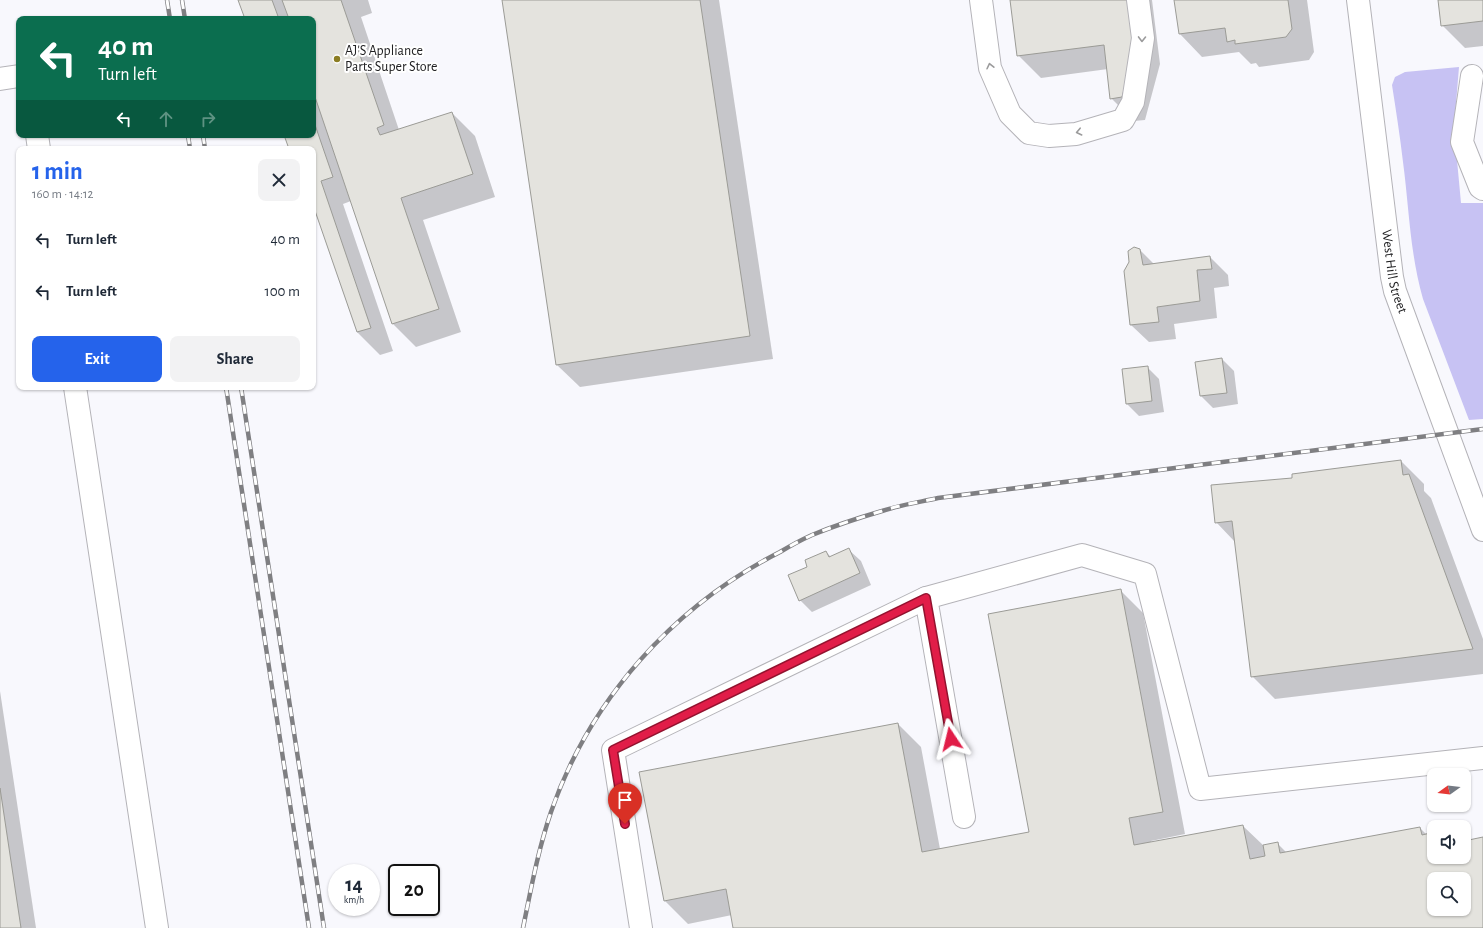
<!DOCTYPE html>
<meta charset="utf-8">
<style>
:root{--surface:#fff;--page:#f2f2f3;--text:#1f2937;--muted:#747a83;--accent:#2563eb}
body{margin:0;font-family:"Alegreya Sans",sans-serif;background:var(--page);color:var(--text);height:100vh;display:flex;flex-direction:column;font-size:15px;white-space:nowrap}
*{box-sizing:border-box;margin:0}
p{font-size:13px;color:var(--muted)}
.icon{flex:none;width:22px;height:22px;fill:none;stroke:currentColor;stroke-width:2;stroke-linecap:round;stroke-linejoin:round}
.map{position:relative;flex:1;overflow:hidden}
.panel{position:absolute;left:16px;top:146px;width:300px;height:244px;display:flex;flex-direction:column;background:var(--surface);border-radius:8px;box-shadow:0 1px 3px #0004}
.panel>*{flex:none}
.guide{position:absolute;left:16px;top:16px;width:300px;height:122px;border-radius:8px;box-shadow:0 1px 3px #0004;background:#0b6e4f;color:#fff;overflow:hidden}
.needle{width:26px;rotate:255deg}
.tools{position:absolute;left:1427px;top:768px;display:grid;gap:8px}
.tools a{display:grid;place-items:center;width:44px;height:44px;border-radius:8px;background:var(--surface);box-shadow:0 1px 3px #0004;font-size:20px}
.speed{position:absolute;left:328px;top:864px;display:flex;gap:8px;font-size:20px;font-weight:700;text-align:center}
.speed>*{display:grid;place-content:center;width:52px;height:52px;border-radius:50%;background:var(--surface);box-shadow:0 1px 3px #0004;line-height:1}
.speed small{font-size:10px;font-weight:400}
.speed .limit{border:2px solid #111;border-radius:6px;background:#fff;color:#111}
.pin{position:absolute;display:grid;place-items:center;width:34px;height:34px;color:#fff;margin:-41px -17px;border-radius:50% 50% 50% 0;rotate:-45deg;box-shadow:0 0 4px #0007}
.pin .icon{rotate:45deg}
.me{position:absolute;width:44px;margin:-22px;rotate:350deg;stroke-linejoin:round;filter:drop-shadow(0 0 3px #0008)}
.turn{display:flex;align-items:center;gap:14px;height:84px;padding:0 16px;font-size:18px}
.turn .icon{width:52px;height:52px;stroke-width:2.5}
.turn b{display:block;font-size:28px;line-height:34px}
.lanes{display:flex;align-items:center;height:38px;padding:0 16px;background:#0003;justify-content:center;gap:20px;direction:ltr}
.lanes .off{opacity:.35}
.round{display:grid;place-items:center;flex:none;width:42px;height:42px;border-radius:8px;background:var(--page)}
.summary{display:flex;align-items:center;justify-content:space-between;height:68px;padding:0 16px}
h1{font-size:24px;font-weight:700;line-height:30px;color:var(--accent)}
.cta{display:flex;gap:8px;margin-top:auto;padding:8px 16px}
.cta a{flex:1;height:46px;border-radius:8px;background:var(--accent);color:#fff;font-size:16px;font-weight:700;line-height:46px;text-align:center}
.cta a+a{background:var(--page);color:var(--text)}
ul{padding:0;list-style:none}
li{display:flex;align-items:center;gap:12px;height:52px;padding:0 16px}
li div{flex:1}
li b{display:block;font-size:15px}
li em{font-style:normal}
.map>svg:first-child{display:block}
.green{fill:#c7c2f3}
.shadow{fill:#0003;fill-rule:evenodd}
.building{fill:#e4e3de;stroke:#9b9b96;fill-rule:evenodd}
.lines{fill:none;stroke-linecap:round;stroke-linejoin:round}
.minor-casing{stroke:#b4b3b8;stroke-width:24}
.minor{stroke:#fff;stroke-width:22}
.rail-casing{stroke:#7f7f82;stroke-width:4.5}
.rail{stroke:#fff;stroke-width:3;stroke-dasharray:9;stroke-linecap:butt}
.oneway{stroke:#9b9b9c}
.route-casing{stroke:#92132f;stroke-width:10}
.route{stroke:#e11d48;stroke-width:7}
.poi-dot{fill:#8b7d23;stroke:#fff;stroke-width:1.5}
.labels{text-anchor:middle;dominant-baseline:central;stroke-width:4;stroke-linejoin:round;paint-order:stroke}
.poi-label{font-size:14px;fill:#212123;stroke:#fff;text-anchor:start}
.street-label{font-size:14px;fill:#212123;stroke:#fff}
</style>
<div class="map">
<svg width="1483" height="928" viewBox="0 0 1483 928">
<rect width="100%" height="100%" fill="#f8f8fd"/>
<!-- green -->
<path class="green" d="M1459,67l-5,61 7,75h22v216l-14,1 -46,-121c-13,-45 -14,-92 -20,-137 -3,-26 -7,-51 -11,-77l3,-8 10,-5z"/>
<!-- shadow -->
<g class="shadow">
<polygon points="239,0 368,0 372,13 361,17 399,130 452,113 475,136 495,197 423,220 461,332 416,347 393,324 351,201 343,204 393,351 380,355 357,332 313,202 313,149 290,149 285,135 313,135 313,19 246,19"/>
<polygon points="503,0 719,0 773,359 580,387 557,365"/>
<polygon points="1011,0 1152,0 1160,64 1145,120 1134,121 1111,98 1108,69 1041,78 1018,55"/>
<polygon points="1175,0 1307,0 1314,52 1309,60 1259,67 1256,63 1251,64 1239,52 1202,57 1180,34"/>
<polygon points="1439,0 1483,0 1483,46 1465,48 1442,25"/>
<polygon points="1140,250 1154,264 1210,257 1228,275 1229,286 1214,288 1217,318 1174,324 1176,339 1149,342 1131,325"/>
<polygon points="1222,359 1234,371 1238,404 1213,408 1201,396 1196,363"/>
<polygon points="1147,367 1159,379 1164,412 1139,416 1127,404"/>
<polygon points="1401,461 1424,484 1424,491 1431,498 1483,639 1483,674 1275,699 1252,676 1235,542 1216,522 1293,479"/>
<polygon points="849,550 861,561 871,585 812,612 800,600 809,567 826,552 831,557"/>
<path d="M1121,591l22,22 42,221 -34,7 1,2 91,-17 21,20 13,-3 10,10 133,-25 7,7 7,-2v24h30v-15l19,-4v90h-749l-2,-13 -44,9 -23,-23 233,-177 23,23 19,102 90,-17zM1434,879h30v30h-30z"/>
<polygon points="0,691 36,928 0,928"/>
</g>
<!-- building -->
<g class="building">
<polygon points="238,0 272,0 279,19 245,19"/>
<polygon points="282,0 341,0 384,125 377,128 380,135 452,112 473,174 401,198 439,309 392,324 313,91 313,19 289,19"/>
<polygon points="502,0 700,0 750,336 556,365"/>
<polygon points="1010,0 1132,0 1138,41 1122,97 1110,99 1104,45 1017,56"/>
<polygon points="1174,0 1288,0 1292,29 1286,37 1235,44 1235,40 1227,42 1225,28 1179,34"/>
<polygon points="1438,0 1483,0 1483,21 1441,26"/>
<polygon points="313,119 333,177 321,181 371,328 357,332 313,205 313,149 289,149 284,135 313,135"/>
<polygon points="1134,247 1140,249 1143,265 1210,256 1212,269 1197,270 1200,301 1157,307 1159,322 1130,325 1124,271 1129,262 1128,251"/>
<polygon points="1222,358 1227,393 1200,396 1195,362"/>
<polygon points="1148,366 1152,401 1126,404 1122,369"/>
<polygon points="1401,460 1403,475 1409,474 1473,649 1251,677 1232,521 1215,523 1211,485 1292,478 1292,474"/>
<polygon points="849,548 860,573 799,601 788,575 807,567 805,560 826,551 829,557"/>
<path d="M1121,589l42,223 -34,6 5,27 109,-20 7,34 15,-3 -2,-11 15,-3 2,11 140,-26 2,8 12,-3v25h30v-16l19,-4v91h-750l-7,-39 -62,12 -25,-129 259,-49 24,129 107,-20 -41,-218zM1434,879h30v30h-30z"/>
<polygon points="0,788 21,928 0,928"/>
</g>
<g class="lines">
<!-- minor casing -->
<g class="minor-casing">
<g id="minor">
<polyline points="981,0 990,68 1010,114 1029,133 1049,136 1076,134 1123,120 1133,102 1143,38 1138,0"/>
<path id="s1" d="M1358,0l34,277 3,14 88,239"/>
<polyline points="1472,76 1462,142 1480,187 1483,189"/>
<polyline points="0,79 19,76"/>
<polyline points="37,135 39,149"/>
<polyline points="75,387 157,928"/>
<polyline points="926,598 964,817"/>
<polyline points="641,928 613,750 926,598 1082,555 1145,574 1200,789 1483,758"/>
</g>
</g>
<!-- minor -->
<use href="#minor" class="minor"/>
<!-- rail casing -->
<g class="rail-casing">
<g id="rail">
<polyline points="167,0 170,19"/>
<polyline points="182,0 185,19"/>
<polyline points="188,135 190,149"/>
<polyline points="203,135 205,149"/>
<polyline points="226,387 309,928"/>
<polyline points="241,387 324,928"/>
<path d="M523,928c8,-39 15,-78 28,-116 39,-113 123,-206 229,-260 10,-6 21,-12 32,-17 22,-9 46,-17 70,-24 18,-6 38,-9 56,-13l545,-69"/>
</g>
</g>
<!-- rail -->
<use href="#rail" class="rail"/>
</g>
<!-- one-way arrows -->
<defs><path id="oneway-chevron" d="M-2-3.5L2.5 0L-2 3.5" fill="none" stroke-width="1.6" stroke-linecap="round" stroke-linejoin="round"/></defs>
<g class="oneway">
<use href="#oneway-chevron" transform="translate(1142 39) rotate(91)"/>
<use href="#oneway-chevron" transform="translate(990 66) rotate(-103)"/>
<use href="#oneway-chevron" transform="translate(1079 132) rotate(167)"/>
</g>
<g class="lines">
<!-- route casing -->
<g class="route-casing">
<polyline id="route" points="625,824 613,750 926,598 951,739"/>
</g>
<!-- route -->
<use href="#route" class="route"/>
</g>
<!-- markers -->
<circle class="poi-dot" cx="337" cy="59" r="4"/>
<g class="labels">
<!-- poi labels -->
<g class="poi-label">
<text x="345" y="51">AJ'S Appliance<tspan x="345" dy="16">Parts Super Store</tspan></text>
</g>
<!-- street labels -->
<g class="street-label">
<text stroke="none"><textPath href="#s1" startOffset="274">West Hill Street</textPath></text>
</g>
</g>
</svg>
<div class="tools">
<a><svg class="needle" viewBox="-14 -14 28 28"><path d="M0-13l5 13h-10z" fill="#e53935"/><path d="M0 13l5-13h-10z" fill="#747a83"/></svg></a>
<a><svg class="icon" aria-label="sound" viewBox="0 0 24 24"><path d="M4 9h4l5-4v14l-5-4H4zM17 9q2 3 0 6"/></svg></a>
<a><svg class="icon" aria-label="search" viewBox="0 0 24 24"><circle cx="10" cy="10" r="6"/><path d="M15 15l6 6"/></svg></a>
</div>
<div class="speed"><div>14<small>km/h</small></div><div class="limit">20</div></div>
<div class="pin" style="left:625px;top:824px;background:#d93025"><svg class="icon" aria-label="arrive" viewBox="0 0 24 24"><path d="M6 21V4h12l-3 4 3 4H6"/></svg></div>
<svg class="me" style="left:951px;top:739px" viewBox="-20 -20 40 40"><path d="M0-17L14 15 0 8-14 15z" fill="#e11d48" stroke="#fff" stroke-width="4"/></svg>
<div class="guide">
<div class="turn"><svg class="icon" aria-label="left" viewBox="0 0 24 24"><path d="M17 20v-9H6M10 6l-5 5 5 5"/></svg><div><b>40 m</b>Turn left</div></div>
<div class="lanes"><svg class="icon" aria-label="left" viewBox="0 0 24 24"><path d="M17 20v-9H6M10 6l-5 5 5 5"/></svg><svg class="icon off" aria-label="ahead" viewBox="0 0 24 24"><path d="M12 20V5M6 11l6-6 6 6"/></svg><svg class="icon off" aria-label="right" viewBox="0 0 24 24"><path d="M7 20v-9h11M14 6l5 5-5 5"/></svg></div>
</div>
<section class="panel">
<div class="summary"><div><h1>1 min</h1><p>160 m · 14:12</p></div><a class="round"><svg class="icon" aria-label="close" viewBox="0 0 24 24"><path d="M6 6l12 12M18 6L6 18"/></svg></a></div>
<ul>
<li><svg class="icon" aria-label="left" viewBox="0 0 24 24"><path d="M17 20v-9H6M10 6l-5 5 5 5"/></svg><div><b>Turn left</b></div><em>40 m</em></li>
<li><svg class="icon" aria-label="left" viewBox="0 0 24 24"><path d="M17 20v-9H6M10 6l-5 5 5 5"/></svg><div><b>Turn left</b></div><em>100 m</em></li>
</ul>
<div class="cta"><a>Exit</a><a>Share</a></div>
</section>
</div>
